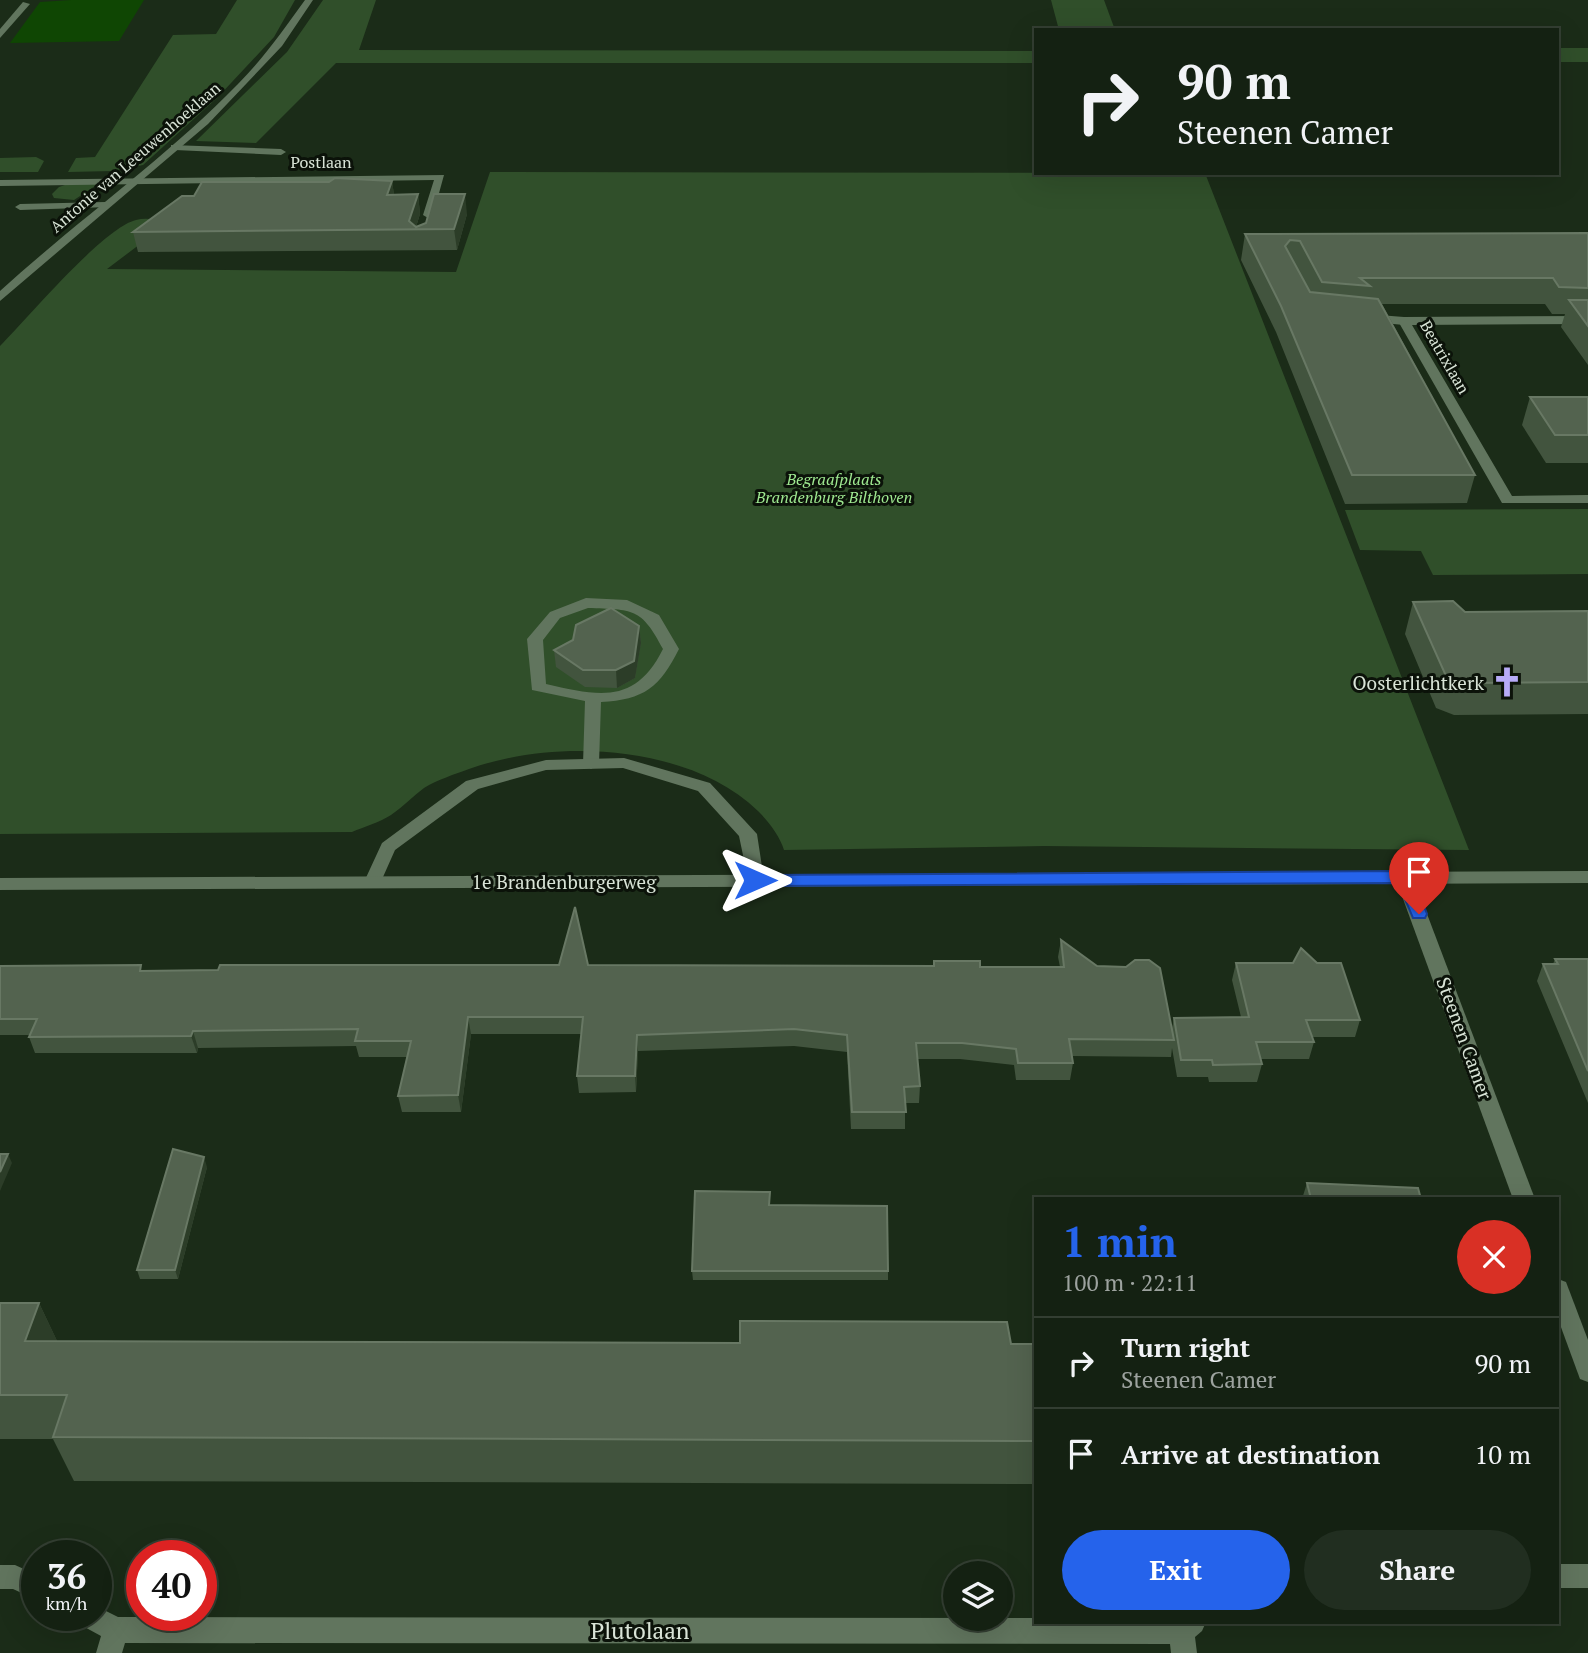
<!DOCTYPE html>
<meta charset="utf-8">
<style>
:root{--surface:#142112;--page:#212e20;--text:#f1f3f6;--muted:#9da39f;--line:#333e32;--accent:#2563eb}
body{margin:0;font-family:"PT Serif",serif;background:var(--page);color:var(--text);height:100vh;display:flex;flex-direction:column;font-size:26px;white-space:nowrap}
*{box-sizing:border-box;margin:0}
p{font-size:23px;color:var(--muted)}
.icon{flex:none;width:38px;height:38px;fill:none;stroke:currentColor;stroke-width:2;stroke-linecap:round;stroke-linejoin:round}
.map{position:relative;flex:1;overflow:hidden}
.side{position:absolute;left:1034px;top:1197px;width:525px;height:427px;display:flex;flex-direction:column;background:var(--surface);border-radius:0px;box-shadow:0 7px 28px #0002,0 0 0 2px var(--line)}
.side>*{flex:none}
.top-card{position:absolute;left:1034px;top:28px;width:525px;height:147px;border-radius:0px;box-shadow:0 7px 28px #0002,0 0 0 2px var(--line);background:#142112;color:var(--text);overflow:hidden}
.controls{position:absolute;left:943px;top:1561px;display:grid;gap:14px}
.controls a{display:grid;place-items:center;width:70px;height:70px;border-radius:50%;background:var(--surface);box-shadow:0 7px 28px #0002,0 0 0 2px var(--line);font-size:35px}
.speed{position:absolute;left:21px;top:1540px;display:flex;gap:14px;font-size:35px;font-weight:700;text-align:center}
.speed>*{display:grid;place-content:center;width:91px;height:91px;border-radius:50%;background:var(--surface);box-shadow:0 7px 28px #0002,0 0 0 2px var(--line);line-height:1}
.speed small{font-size:18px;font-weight:400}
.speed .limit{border:10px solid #d22;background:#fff;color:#111}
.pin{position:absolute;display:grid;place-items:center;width:60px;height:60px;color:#fff;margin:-72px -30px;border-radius:50% 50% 50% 0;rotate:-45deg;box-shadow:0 0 7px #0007}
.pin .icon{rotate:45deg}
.me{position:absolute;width:77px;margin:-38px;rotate:90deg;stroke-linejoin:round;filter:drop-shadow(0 0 5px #0008)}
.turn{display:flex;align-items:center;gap:24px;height:147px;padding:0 28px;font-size:32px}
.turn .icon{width:91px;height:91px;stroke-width:2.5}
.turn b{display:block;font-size:49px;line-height:60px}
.round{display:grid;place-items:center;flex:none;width:74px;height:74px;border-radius:37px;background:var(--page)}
.head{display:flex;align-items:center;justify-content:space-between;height:119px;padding:0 28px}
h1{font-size:42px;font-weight:700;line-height:52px;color:var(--accent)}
.cta{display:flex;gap:14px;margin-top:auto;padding:14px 28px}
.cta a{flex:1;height:80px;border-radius:42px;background:var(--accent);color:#fff;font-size:28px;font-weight:700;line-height:80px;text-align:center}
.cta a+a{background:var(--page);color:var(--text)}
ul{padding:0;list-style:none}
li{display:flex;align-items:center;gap:21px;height:91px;padding:0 28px;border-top:2px solid var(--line)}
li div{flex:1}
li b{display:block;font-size:26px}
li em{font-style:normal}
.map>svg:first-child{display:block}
.green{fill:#304f2a}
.water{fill:#0f4603}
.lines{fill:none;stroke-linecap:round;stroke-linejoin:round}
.service{fill:#61755e;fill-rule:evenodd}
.minor{fill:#61755e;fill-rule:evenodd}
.tertiary{fill:#61755e;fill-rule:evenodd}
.wall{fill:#42543e}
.shaded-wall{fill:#2c3d28}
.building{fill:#53634f;stroke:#687864;stroke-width:2}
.route{fill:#2563eb;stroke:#184099;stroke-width:2}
.labels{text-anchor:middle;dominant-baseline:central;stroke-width:6;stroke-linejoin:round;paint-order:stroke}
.far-street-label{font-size:16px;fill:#d9e4d7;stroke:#0b1209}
.far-park-label{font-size:16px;font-style:italic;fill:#9fe991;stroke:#0b1209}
.poi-label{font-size:19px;fill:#d9e4d7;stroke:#0b1209;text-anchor:end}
.street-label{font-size:19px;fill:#d9e4d7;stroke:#0b1209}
.near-street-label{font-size:23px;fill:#d9e4d7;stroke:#0b1209}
</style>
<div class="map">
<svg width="1588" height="1653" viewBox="0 0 1588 1653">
<rect width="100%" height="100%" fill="#1b2c18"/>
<!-- green -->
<g class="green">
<polygon points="237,0 295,0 274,37 217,98 143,165 113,171 68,172 76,158 95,157 173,35 216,34"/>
<polygon points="323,0 376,0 359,50 1036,51 1036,63 336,63 256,143 196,141 287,52"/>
<polygon points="1051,0 1104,0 1115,30 1059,30"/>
<rect x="1558" y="48" width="30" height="14"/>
<polygon points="36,157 44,161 38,172 0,172 0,158"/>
<path d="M490,172l715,1 264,677 -425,-4 -260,4c-4,-14 -16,-29 -26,-39 -69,-67 -203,-73 -289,-42 -14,5 -32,11 -45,19 -11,8 -21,19 -33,27 -11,7 -27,12 -39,17l-352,2v-488c27,-27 103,-118 136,-126 11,-3 22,0 32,3l-61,46 349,3z"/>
<polygon points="68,184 98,184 74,200 54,198 52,194 59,187"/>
<polygon points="1588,509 1588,574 1433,575 1421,551 1360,550 1345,510"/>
</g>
<!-- water -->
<polygon class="water" points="71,0 144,0 119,41 10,43 40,2"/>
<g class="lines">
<!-- service -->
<g class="service">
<polygon points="23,2 30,4 0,38 0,29"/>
<polygon points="171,145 281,149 286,152 281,155 175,150 171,149"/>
<polygon points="444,175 433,215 428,218 423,215 434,180 0,186 0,180"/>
<polygon points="105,202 110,205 109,207 20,210 15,207 20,204"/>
<polygon points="1366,314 1404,317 1410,321 1404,325 1362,321 1362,315"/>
<path d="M586,598l41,2 32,15 20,34c-19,38 -35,51 -78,53l-2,62 -8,5 -8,-5 2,-63 -53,-11 -5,-51 23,-27zM588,608c45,2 53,-1 75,41 -28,56 -64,47 -117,35l-3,-44 17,-22z"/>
</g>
<!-- minor -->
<g class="minor">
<path d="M305,0h8l-31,46 -74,78 -208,177v-10c78,-71 165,-132 238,-207 26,-26 46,-55 67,-84z"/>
<polygon points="1588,316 1588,324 1412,325 1512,496 1588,495 1588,503 1502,503 1398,321 1404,317"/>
<polygon points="624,758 710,783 757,834 764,880 761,884 749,884 739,836 698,791 623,768 546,770 478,789 395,850 379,886 367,886 364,882 382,843 466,781 546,760"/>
<polygon points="1404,871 1413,877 1535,1199 1513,1199 1395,877"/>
<polygon points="1558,1279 1566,1282 1588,1340 1588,1382 1580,1379 1558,1319"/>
<rect x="1558" y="1564" width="30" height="24"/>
<polygon points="0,1565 15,1565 37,1575 37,1600 13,1589 0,1589"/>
<polygon points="96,1606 118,1617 1036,1618 1036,1622 1206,1622 1202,1631 1195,1637 1197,1653 1171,1653 1170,1644 125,1643 122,1653 96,1653 101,1636 79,1624 75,1615 96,1615"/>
</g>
<!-- tertiary -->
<polygon class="tertiary" points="1588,871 1588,883 0,890 0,878"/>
</g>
<!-- wall -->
<g class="wall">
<polygon points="392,181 394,195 418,194 420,214 416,227 467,214 457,250 138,252 133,232 194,196 329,182"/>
<polygon points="1588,233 1588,365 1561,327 1565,314 1552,314 1545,304 1382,304 1475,475 1467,503 1345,504 1276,332 1241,260 1245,234"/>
<polygon points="1530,397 1588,397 1588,463 1546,463 1522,425"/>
<polygon points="1413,602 1465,612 1588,611 1588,714 1454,715 1436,708 1405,634"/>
<polygon points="639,626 641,643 635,678 617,688 585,687 556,667 554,650"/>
<polygon points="1061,940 1172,1028 1174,1018 1241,1017 1232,980 1236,963 1360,1020 1355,1037 1312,1037 1314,1042 1309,1059 1260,1059 1262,1064 1257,1082 1209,1082 1208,1077 1177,1077 1172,1048 1171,1057 1072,1056 1073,1063 1070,1080 1016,1080 1014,1065 960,1059 917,1059 920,1086 919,1103 905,1103 905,1129 851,1129 847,1052 794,1046 638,1051 636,1092 579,1093 577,1076 581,1034 471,1034 461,1112 402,1112 398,1096 407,1057 359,1057 356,1046 198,1048 197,1053 35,1053 29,1037 29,1035 0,1035 0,966 143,971 588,965 1060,967 1058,957"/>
<polygon points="1555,959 1588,959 1588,1103 1537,981 1543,964 1553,964"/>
<polygon points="207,1167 178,1279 140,1279 137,1270"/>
<polygon points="1307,1183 1421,1199 1302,1199"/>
<polygon points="770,1205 888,1271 888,1280 693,1280 692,1271"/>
<polygon points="0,1303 39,1303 57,1341 1036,1344 1036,1484 74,1481 53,1439 0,1439"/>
</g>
<!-- shaded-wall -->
<g class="shaded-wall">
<polygon points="392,181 395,201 387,195"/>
<polygon points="418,194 420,214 415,230 409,221"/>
<polygon points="465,194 467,214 457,250 454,229"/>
<polygon points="639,626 641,643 635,678 617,688 616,670"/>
<polygon points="468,1017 471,1034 461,1112 458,1095"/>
<polygon points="193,1031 198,1048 197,1053 191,1036"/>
<polygon points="637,1035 638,1051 636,1092 635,1076"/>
<polygon points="8,1154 12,1163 0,1191 0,1172"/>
<polygon points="204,1157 207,1167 178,1279 175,1270"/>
<polygon points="39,1303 60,1347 25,1341"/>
</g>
<!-- building -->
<g class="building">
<polygon points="335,178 392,181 387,195 418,194 409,221 416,227 426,223 434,194 465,194 454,229 133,232 182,196 194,196 202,182 329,182"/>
<polygon points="1588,233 1588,288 1559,287 1553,278 1360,278 1370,286 1322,282 1300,241 1290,240 1285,246 1310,292 1378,299 1475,475 1352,475 1281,306 1245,234"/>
<polygon points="1569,300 1588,300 1588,326"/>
<polygon points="1530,397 1588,397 1588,435 1555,435"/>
<polygon points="1453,601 1465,612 1588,611 1588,682 1464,683 1446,676 1413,602"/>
<polygon points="611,608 639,626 634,661 616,670 583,670 554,650 573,640 576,625"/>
<polygon points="575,907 588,965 934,966 934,961 980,961 980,967 1064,967 1061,940 1097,966 1126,967 1135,960 1149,960 1160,968 1174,1040 1069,1039 1073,1063 1018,1063 1016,1049 962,1043 916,1043 920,1086 904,1087 906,1112 852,1112 847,1035 794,1029 637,1035 635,1076 577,1076 583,1017 468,1017 458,1095 398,1096 411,1041 355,1041 358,1029 193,1031 191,1036 29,1037 37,1019 0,1019 0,966 141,965 140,971 218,970 220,965 559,965"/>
<polygon points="1301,948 1317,963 1341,963 1360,1020 1306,1020 1314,1042 1256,1042 1262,1064 1213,1065 1212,1060 1181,1060 1174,1018 1249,1017 1236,963 1293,963"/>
<polygon points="1555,959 1588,959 1588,1071 1543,964 1558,964"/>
<polygon points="173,1149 204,1157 175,1270 137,1270"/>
<polygon points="0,1154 8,1154 0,1172"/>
<polygon points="1307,1183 1418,1188 1421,1199 1311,1199"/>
<polygon points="695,1191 770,1192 769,1205 887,1206 888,1271 692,1271"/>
<polygon points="0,1303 39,1303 25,1341 740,1343 740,1321 1007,1322 1011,1344 1036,1344 1036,1441 53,1437 67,1395 0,1395"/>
</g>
<!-- route -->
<polygon class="route" points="1404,871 1413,877 1427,914 1425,918 1413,918 1398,883 755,886 747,880 755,875"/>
<!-- icons -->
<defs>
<g id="church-bare" transform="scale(2.415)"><path d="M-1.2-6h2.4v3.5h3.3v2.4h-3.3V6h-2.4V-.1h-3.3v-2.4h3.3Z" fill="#b7abf8" stroke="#0b1209" stroke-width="2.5" paint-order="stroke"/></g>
</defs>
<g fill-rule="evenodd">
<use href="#church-bare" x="1507" y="682"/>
</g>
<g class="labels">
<!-- far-street labels -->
<g class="far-street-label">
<text transform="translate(135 157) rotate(-41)">Antonie van Leeuwenhoeklaan</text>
<text x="321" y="162">Postlaan</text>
<text transform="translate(1445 357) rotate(60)">Beatrixlaan</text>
</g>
<!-- far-park labels -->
<g class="far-park-label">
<text x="834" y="479">Begraafplaats<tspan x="834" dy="18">Brandenburg Bilthoven</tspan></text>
</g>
<!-- poi labels -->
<g class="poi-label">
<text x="1484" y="682">Oosterlichtkerk</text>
</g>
<!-- street labels -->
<g class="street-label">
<text x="564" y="881">1e Brandenburgerweg</text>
<text transform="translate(1465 1038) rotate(70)">Steenen Camer</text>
</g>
<!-- near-street labels -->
<g class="near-street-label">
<text x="640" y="1630">Plutolaan</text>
</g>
</g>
</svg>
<div class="controls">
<a><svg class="icon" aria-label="layers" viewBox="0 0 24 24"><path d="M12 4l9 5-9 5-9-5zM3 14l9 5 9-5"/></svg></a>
</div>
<div class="speed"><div>36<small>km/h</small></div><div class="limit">40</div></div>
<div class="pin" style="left:1419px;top:914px;background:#d93025"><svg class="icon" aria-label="arrive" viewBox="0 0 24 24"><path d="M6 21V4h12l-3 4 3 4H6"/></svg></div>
<svg class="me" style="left:755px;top:880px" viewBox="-20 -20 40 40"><path d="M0-17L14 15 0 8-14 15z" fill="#2563eb" stroke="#fff" stroke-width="4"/></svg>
<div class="top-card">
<div class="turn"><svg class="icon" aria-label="right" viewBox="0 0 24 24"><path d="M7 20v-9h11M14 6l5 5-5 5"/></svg><div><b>90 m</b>Steenen Camer</div></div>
</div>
<section class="side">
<div class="head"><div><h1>1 min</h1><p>100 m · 22:11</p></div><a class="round" style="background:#d93025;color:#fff"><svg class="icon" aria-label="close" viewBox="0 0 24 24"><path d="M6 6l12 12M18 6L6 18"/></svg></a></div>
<ul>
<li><svg class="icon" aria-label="right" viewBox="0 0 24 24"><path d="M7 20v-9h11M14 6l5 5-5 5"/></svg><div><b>Turn right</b><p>Steenen Camer</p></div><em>90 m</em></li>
<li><svg class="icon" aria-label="arrive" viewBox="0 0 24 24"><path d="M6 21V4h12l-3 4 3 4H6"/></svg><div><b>Arrive at destination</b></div><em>10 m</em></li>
</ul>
<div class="cta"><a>Exit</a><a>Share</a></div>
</section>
</div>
